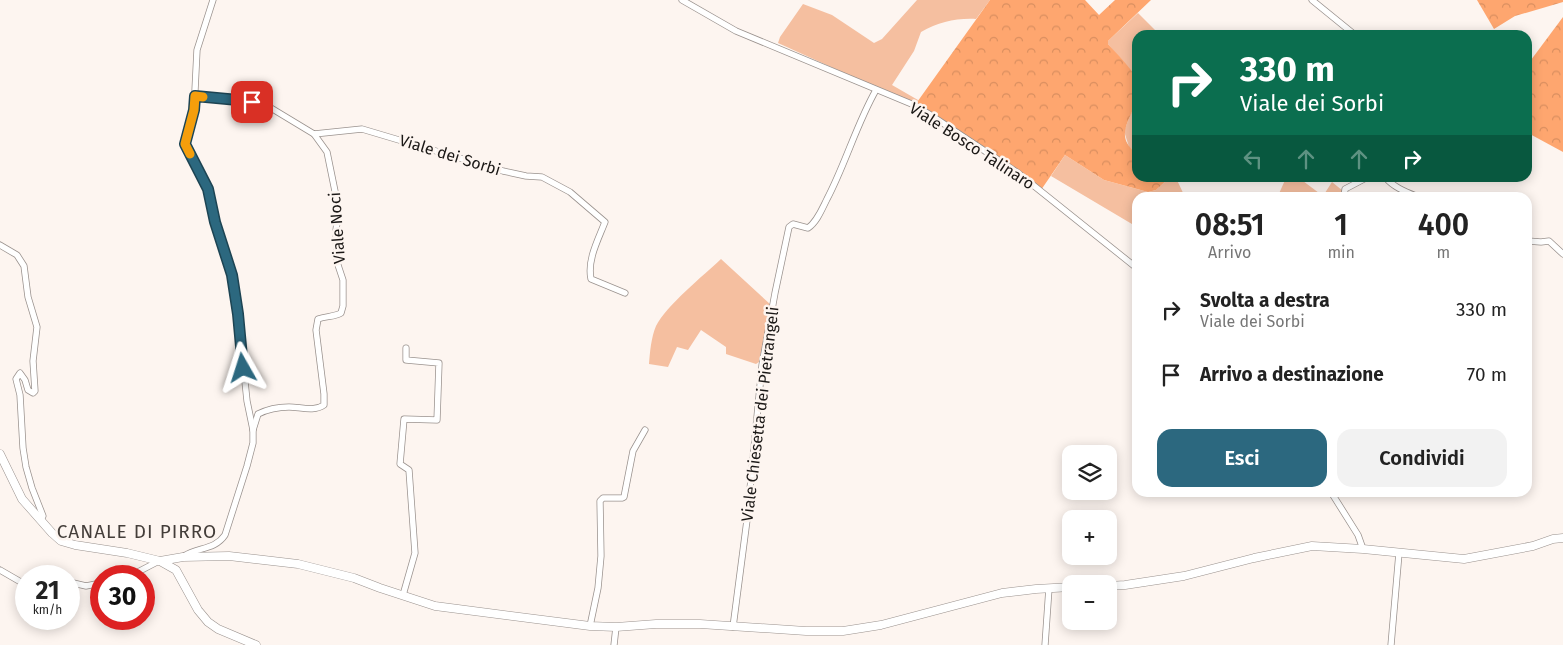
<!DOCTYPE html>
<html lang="it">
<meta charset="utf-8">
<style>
:root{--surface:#fff;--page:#f2f2f2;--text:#222;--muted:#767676;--accent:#2c687f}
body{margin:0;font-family:"Fira Sans",sans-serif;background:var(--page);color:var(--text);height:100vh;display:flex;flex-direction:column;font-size:19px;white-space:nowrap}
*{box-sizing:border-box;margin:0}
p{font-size:16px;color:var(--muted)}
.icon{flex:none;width:28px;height:28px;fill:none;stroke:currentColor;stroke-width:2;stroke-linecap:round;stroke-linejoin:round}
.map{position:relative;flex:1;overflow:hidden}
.details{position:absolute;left:1132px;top:192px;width:400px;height:305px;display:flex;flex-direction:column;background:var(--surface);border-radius:15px;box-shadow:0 2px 12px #0003}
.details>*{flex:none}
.hud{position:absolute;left:1132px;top:30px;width:400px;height:152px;border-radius:15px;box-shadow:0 2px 12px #0003;background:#0b6e4f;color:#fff;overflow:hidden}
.fabs{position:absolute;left:1062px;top:445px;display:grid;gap:10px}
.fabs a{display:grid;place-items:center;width:55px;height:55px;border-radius:10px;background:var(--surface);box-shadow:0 2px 12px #0003;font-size:25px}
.speed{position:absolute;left:15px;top:565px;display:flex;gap:10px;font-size:25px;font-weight:700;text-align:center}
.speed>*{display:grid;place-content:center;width:65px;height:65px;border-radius:50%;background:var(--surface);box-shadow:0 2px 12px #0003;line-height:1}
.speed small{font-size:12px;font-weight:400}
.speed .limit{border:8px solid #d22;background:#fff;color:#111}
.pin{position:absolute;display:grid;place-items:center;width:42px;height:42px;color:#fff;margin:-21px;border-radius:10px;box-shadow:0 2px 8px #0006}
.me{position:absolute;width:55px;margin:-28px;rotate:354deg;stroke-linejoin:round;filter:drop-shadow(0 0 4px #0008)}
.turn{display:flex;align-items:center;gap:18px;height:105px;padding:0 25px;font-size:22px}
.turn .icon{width:65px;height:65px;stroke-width:2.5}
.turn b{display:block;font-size:35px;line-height:42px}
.lanes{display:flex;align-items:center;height:48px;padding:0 25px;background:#0003;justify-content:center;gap:25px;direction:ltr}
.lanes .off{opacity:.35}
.eta{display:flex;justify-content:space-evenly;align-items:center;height:85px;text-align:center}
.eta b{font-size:30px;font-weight:600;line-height:35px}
.action{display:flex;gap:10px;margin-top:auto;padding:10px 25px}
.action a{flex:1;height:58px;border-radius:15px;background:var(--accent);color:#fff;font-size:20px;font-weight:600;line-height:58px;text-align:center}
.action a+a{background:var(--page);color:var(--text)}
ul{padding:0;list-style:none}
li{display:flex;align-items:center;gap:15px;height:65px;padding:0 25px}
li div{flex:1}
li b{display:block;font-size:19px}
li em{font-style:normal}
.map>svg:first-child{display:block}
.grass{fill:#f5bfa0}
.forest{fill:url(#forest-crowns)}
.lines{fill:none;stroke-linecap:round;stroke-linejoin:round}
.street-casing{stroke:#9a928e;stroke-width:7}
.secondary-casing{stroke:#9a928e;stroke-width:9}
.street{stroke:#fff;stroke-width:5.5}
.secondary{stroke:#fff;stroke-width:8}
.route-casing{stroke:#1d4453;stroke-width:12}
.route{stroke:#2c687f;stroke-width:9}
.slow{stroke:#f59e0b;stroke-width:9}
.labels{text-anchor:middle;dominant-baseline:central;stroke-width:5;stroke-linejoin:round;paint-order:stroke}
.street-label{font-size:16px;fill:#1b1816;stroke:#fdf5f0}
.quarter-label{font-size:19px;letter-spacing:1px;fill:#443e3a;stroke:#fdf5f0}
</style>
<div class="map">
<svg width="1563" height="645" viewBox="0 0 1563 645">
<defs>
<pattern id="forest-crowns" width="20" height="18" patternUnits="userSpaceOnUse" patternTransform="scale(1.25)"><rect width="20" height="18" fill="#fea66f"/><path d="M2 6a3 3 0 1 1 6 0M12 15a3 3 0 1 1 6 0" fill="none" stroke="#d98e5f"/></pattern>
</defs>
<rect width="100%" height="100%" fill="#fdf5f0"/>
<!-- grass -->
<g class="grass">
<path d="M917,0h73l-14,19c-20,-1 -37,3 -55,13l-7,19 -22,34 26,15 -3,5 -137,-62 2,-6 23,-33 29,11 42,28 8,-4z"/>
<polygon points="1138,13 1160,35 1138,35 1137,79 1108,44 1108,41"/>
<polygon points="1137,98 1137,154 1129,147 1124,131"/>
<polygon points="1065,155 1104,180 1148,192 1156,190 1169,178 1176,178 1185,197 1138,198 1137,227 1051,176"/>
<polygon points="1286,178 1299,178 1323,196 1332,182 1343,191 1342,197 1277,198"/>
<path d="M721,259l50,46 -12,57 -3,2 -30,-10v-7l-25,-17 -13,20 -11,-3 -9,20 -19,-3c1,-12 2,-26 7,-38 10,-20 48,-51 65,-67z"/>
</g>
<!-- forest -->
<g class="forest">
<path d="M990,0h95l14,15 16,-15h36l-43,41v3c6,7 28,29 29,36 1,5 1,14 0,19 -6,21 -24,37 0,55l1,24h31l-13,12 -8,2 -44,-12 -39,-25 -24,35 -126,-85z"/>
<polygon points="1477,0 1563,0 1563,2 1515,16 1494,29"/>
<polygon points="1563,17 1563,152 1528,133 1528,64"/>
</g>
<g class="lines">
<!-- street casing -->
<g class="street-casing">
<g id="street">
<polyline points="682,0 736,31 914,105 929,114 1018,173 1138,269"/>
<polyline points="1312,0 1355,35"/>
<path d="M195,96l43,4 28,5 48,29 48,-5 141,42 23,5 16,1 28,15 35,30c-7,18 -18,38 -14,57l34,14"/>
<path d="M1386,178c8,10 23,15 35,20"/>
<polyline points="1344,198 1345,189 1366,178"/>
<polyline points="1528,241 1541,242 1549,241 1563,254"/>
<polyline points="0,245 17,255 24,266 28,297 37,327 33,361 35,391 33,393 28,390 25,380 20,373 16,379 20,395 23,448 26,467 32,488 43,516 41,520"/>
<path d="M253,430l5,-16c10,-5 20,-7 31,-7 11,0 25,5 35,-2v-11l-8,-64 2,-11c8,-3 16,-2 23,-6l2,-7v-26l-6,-18 -1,-32 2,-15 -1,-14 -10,-49 -13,-18"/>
<polyline points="1331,492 1358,535 1363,549"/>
<path d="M184,556c14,-9 31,-6 41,-21l22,-69 6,-23v-13l-6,-29 -9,-87 -6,-39 -17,-53 -7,-33 -23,-45 9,-34 3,-60 16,-50"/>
<polyline points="0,570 26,585"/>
<polyline points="130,576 159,561"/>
<polyline points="69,582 86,586 101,583"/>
<polyline points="403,595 415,553 409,470 400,464 404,419 437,420 439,363 406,360 406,348"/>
<polyline points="590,626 598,588 601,556 600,501 603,498 622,498 624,497 633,451 645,430"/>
<path d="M733,627l14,-107 15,-155 13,-72 14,-66 4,-3 15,4c9,-6 14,-19 19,-29 18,-34 30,-76 49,-109"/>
<polyline points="614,645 616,627"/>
<polyline points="1045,645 1049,588"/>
<polyline points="1391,645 1399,553"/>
</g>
</g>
<!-- secondary casing -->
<g class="secondary-casing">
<g id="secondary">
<polyline points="0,454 22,499 52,533 61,541 75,545 127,553 160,561 176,570 198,610 208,622 218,629 256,645"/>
<polyline points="160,561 183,557 229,556 298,564 354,578 380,588 435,606 590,626 616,627 656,624 700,624 806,631 843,631 881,625 1002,593 1036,589 1071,587"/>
<polyline points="1109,586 1125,585 1184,576 1254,558 1312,546 1363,549 1464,559 1533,546 1553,539 1563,538"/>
</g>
</g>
<!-- street -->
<use href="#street" class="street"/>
<!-- secondary -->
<use href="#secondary" class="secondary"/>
</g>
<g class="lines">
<!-- route casing -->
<g class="route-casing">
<polyline id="route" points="243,368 238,314 232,275 215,222 208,189 185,144 194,110 195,96 238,100 252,102"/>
</g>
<!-- route -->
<use href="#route" class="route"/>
<!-- slow -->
<polyline class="slow" points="190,154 185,144 194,110 195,96 203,97"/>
</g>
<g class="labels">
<!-- street labels -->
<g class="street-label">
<text transform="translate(972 146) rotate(33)">Viale Bosco Talinaro</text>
<text transform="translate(450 155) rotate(17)">Viale dei Sorbi</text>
<text transform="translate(337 228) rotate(-94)">Viale Noci</text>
<text transform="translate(760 414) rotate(-83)">Viale Chiesetta dei Pietrangeli</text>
</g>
<!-- quarter labels -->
<g class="quarter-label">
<text x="137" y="531">CANALE DI PIRRO</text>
</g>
</g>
</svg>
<div class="fabs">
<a><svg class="icon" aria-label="layers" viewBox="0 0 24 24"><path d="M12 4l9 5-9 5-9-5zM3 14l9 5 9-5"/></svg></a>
<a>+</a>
<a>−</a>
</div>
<div class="speed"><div>21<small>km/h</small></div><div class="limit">30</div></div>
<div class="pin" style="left:252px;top:102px;background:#d93025"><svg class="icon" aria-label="arrive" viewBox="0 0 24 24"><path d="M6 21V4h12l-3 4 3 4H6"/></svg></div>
<svg class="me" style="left:243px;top:368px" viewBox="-20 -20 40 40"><path d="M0-17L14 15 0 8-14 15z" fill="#2c687f" stroke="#fff" stroke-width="4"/></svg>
<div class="hud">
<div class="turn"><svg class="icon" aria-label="right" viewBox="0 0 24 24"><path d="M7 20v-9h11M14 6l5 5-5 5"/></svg><div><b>330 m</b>Viale dei Sorbi</div></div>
<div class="lanes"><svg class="icon off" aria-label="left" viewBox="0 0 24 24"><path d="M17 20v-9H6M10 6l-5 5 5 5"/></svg><svg class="icon off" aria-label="ahead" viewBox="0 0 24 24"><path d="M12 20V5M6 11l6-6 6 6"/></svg><svg class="icon off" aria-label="ahead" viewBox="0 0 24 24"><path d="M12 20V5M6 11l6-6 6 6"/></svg><svg class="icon" aria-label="right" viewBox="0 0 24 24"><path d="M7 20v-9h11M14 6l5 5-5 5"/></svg></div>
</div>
<section class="details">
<div class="eta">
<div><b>08:51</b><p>Arrivo</p></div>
<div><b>1</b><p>min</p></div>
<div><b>400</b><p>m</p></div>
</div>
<ul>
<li><svg class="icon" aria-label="right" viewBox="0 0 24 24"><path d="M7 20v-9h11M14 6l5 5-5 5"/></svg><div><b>Svolta a destra</b><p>Viale dei Sorbi</p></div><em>330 m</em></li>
<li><svg class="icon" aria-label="arrive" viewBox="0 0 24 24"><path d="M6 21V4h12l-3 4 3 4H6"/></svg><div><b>Arrivo a destinazione</b></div><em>70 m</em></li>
</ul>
<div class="action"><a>Esci</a><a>Condividi</a></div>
</section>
</div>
